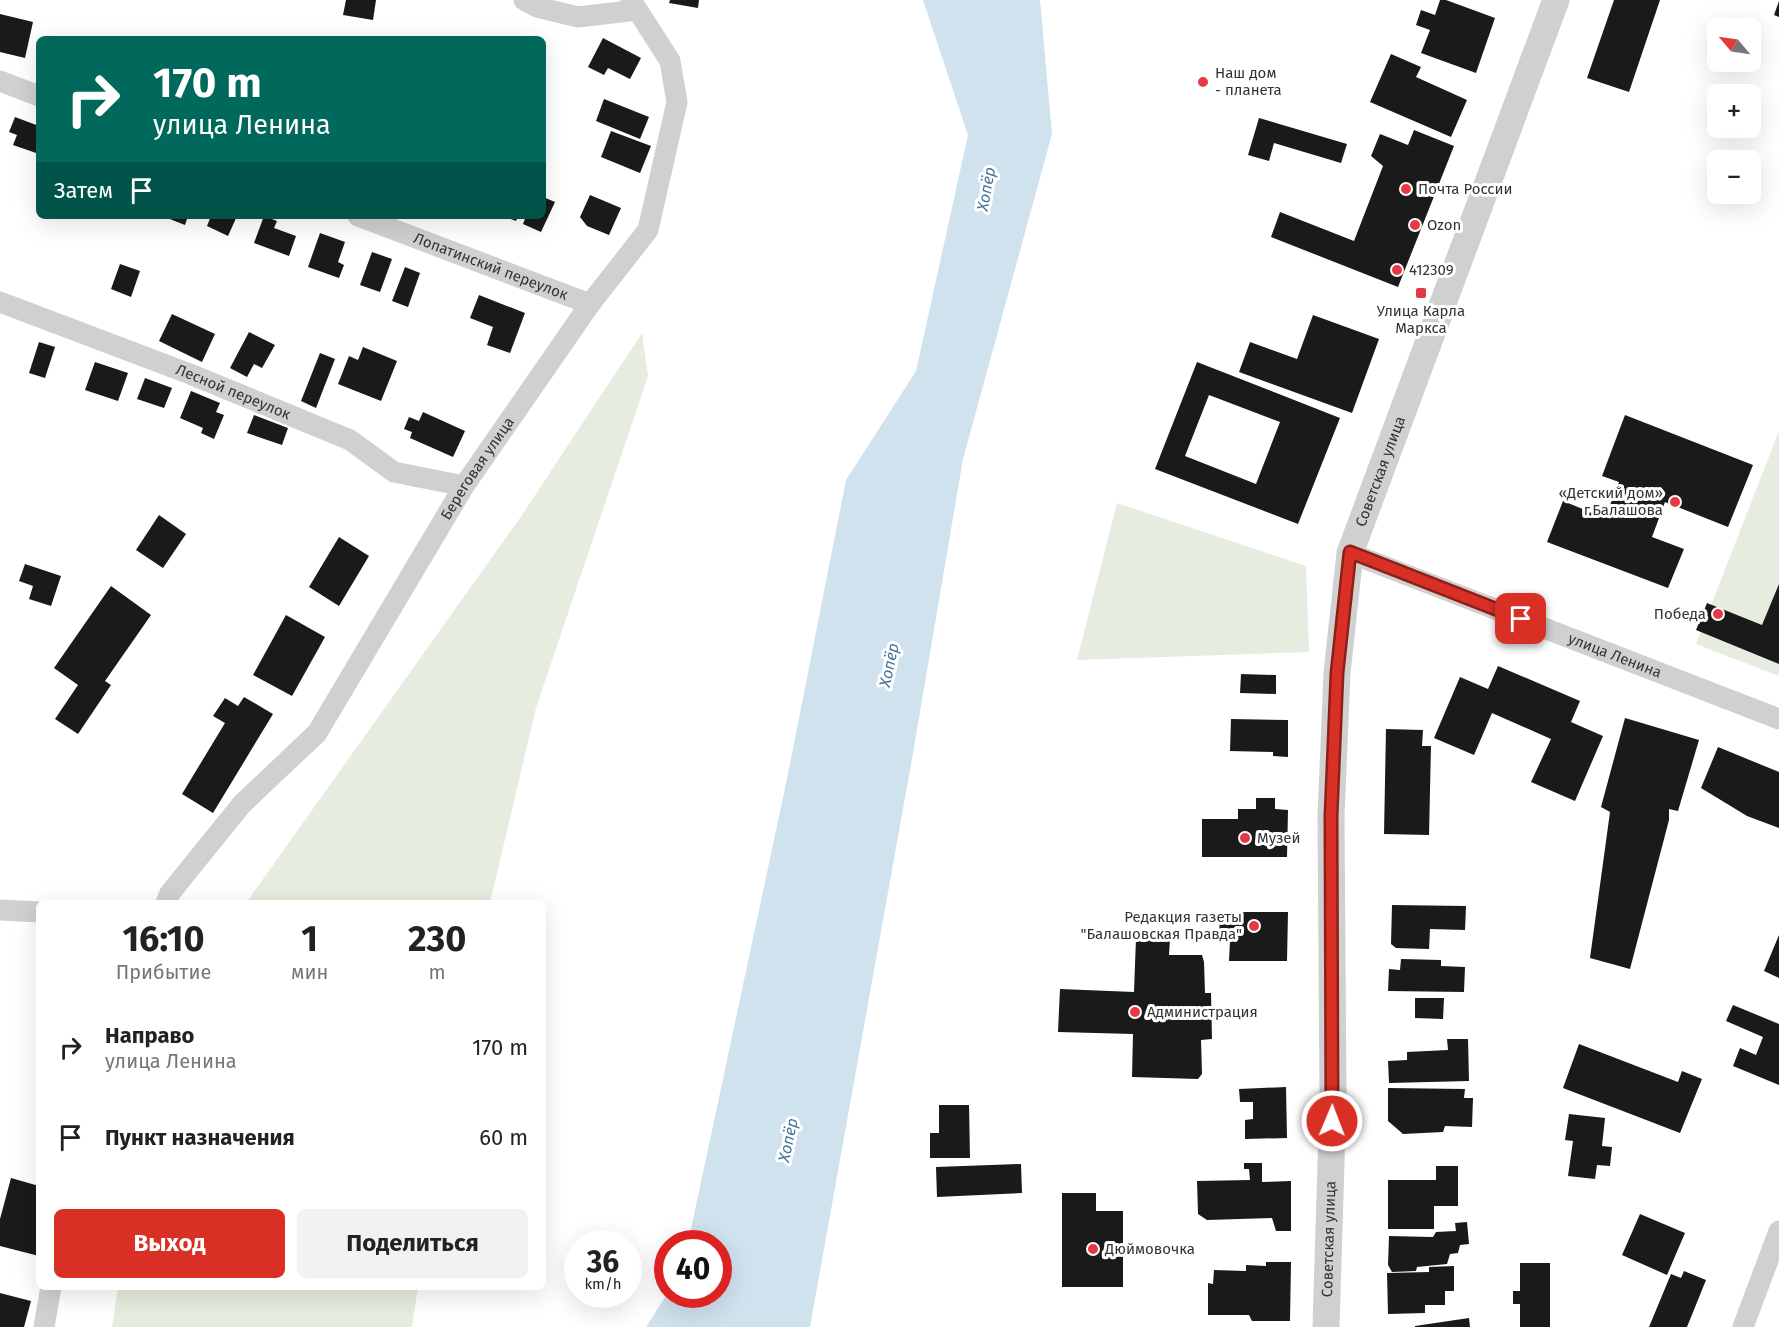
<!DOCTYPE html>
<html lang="ru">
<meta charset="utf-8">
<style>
:root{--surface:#fff;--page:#f2f2f2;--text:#222;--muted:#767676;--accent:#d93025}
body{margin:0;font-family:"Fira Sans",sans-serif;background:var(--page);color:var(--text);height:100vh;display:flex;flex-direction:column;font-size:22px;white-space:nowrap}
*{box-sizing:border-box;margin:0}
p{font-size:20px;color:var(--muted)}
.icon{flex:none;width:33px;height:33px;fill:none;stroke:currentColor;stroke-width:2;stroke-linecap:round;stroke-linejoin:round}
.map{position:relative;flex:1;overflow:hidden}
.details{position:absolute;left:36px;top:900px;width:510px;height:390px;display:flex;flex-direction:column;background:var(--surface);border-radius:9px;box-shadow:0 6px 24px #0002}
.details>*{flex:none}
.banner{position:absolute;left:36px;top:36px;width:510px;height:183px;border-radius:9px;box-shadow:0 6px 24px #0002;background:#00695c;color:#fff;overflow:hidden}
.needle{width:39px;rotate:299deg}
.fabs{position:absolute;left:1707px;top:18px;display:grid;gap:12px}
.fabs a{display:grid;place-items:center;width:54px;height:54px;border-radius:9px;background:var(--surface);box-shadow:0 6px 24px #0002;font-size:30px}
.speed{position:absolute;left:564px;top:1230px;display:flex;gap:12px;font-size:30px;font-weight:700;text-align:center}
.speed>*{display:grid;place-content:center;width:78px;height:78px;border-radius:50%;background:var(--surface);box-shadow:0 6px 24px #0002;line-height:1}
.speed small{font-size:15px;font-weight:400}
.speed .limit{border:9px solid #d22;background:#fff;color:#111}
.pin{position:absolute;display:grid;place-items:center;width:51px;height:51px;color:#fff;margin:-26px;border-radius:12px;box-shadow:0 3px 9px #0006}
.me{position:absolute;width:66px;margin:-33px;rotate:1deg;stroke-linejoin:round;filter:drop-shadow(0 0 4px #0008)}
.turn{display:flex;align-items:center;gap:21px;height:126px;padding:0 18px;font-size:27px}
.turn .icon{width:78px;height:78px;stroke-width:2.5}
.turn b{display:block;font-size:42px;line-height:51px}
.then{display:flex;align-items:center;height:57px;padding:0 18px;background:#0003;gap:12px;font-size:22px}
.eta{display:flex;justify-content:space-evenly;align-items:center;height:102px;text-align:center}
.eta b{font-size:36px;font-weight:700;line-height:42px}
.button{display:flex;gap:12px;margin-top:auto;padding:12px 18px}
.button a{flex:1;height:69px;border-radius:9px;background:var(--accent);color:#fff;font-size:24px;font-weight:700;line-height:69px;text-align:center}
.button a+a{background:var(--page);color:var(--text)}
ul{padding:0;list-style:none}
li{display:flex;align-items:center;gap:18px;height:90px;padding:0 18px}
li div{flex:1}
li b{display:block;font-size:22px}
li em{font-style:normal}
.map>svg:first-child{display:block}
.green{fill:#e6ecdf}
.water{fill:#cfe2ee}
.building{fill:#1a1a1a;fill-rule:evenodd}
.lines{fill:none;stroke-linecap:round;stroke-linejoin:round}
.minor{stroke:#d0d0d0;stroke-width:21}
.tertiary{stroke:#d0d0d0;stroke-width:27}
.route-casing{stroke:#8d1f18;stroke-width:15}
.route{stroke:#d93025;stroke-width:10}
.poi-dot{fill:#e63946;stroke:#fff;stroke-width:2}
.labels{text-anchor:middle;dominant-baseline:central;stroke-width:6;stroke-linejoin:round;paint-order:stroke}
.poi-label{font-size:15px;fill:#333;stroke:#fff;text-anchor:start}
.street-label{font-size:15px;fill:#333;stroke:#fff}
.water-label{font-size:16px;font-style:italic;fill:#3f7597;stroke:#fff}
</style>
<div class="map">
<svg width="1779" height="1327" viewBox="0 0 1779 1327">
<rect width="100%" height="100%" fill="#fff"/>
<!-- green -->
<g class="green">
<polygon points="642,333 648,376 536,708 490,903 246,903 522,515"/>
<polygon points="1779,431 1779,676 1696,644"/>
<polygon points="1117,503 1306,566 1309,652 1077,660"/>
<polygon points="118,1287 418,1287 412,1327 112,1327"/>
</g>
<!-- water -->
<polygon class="water" points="923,0 1040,0 1052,134 963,459 913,753 810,1327 646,1327 667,1294 718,1294 718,1244 688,1243 788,774 846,480 916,371 968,135"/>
<!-- building -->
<g class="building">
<polygon points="346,0 376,0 373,20 343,15"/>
<polygon points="670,0 699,0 698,8 669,3"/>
<polygon points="1440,0 1446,0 1495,18 1476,73 1421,53 1430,30 1416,25 1421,10 1435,15"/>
<polygon points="1614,0 1660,0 1629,92 1587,78"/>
<polygon points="1779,1 1779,17 1774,15"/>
<polygon points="0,14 33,22 25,58 0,52"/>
<polygon points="603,38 641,58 630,79 608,68 604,75 588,67"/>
<polygon points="1391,54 1421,67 1416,77 1467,100 1451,137 1370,102"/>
<polygon points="604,99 649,117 640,139 596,121"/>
<polygon points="15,117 39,126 39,154 13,145 17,135 9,132"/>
<polygon points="1259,118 1347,144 1341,163 1274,143 1269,161 1248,155"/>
<polygon points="1414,130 1454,146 1398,287 1271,237 1280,212 1354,241 1383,166 1371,156 1380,134 1408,145"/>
<polygon points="611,131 651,146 640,173 601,157"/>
<polygon points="590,195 621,208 609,235 587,226 580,217"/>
<polygon points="543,197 555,202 541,232 523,224 526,216 543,216"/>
<polygon points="162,216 188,216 185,225"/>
<polygon points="211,216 237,216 228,236 207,226"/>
<polygon points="264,216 277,221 274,228 296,236 289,256 254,243"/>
<polygon points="503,216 518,216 516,221"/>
<polygon points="320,233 345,242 338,262 344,265 339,278 308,267"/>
<polygon points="372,252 392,259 380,292 360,285"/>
<polygon points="120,264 140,271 131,297 111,289"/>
<polygon points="405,267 420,273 408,307 392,301"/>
<polygon points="479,295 525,313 510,353 487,345 493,327 470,318"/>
<polygon points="172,314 215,334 202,362 159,341"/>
<polygon points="1313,315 1379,339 1352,413 1239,372 1250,342 1297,359"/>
<polygon points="249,332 275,345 262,368 254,364 247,377 230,368"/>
<polygon points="39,342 55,347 45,378 29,373"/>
<polygon points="363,347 397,361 381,401 338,384 349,356 358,360"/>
<polygon points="320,353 335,359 316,408 301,401"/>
<polygon points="95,362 128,373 118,401 85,390"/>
<path d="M1197,362l143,56 -42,106 -143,-55zM1209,395l71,27 -24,62 -71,-28z"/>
<polygon points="145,378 172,388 164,408 137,399"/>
<polygon points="191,391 220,403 216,412 224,415 214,439 201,433 203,428 180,418"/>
<polygon points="423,412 465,431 453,457 410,438 412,432 404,429 409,417 419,421"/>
<polygon points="254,415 288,428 282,445 247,433"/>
<polygon points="1625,415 1753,465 1728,527 1665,502 1652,537 1684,549 1668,588 1547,542 1563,501 1605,518 1619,482 1602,476"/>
<polygon points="159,515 186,534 163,568 136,550"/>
<polygon points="339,537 369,556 339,606 309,587"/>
<polygon points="25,564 61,576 51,606 29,599 33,586 19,581"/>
<polygon points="1779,584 1779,664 1696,630 1707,603 1762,625"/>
<polygon points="111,586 151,615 105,681 111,685 78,734 55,719 78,685 54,668"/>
<polygon points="286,615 325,637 292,696 253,675"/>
<polygon points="1498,666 1580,701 1571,722 1603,736 1575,801 1531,782 1551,739 1492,713 1474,755 1434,738 1460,677 1488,689"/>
<polygon points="1241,674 1276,675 1276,694 1240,693"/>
<polygon points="244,697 273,714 213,813 182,794 225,723 213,716 225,698 238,706"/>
<polygon points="1625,718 1699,740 1678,811 1669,809 1669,820 1630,969 1590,958 1610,812 1601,807"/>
<polygon points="1231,719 1288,720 1288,757 1273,756 1273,752 1230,751"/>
<polygon points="1386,729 1423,730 1422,746 1431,746 1429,835 1384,834"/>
<polygon points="1718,747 1779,772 1779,828 1747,816 1701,788"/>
<polygon points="1256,798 1275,798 1275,809 1288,810 1287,857 1202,857 1202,819 1238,819 1238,809 1256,809"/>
<polygon points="1392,905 1466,906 1465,930 1430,929 1429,949 1396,948 1391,944"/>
<polygon points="1220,912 1288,912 1287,961 1229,961 1230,941 1219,940"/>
<polygon points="1779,935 1779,978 1764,971"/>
<polygon points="1136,938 1170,939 1169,955 1202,955 1204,962 1205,993 1211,993 1212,1039 1201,1040 1202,1074 1198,1079 1132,1077 1133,1034 1058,1032 1060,989 1134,992"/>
<polygon points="1401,959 1441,960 1441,966 1465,967 1464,992 1388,991 1389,969 1400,970"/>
<polygon points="1415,998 1444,998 1443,1019 1415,1018"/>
<polygon points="1733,1005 1779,1024 1779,1085 1733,1066 1740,1048 1756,1055 1763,1037 1726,1021"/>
<polygon points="1447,1039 1468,1039 1469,1081 1389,1083 1388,1061 1407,1060 1407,1052 1448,1050"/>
<polygon points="1579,1044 1678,1082 1682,1071 1702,1079 1680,1133 1563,1088"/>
<polygon points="1286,1087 1287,1138 1245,1139 1245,1120 1253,1119 1253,1102 1240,1102 1239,1089"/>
<polygon points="1388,1088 1465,1089 1464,1098 1473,1098 1472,1127 1445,1126 1443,1132 1403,1134 1388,1121"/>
<polygon points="939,1105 969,1105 970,1158 930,1158 930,1133 939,1133"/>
<polygon points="1569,1114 1605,1118 1602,1146 1612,1147 1610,1166 1597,1165 1595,1179 1568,1176 1573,1141 1565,1140"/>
<polygon points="1244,1163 1262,1163 1262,1182 1291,1181 1291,1231 1276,1231 1272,1218 1207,1220 1198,1214 1197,1181 1250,1180 1249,1169 1244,1169"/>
<polygon points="1021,1164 1022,1193 937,1197 936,1167"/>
<polygon points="1436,1166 1458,1166 1458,1206 1434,1206 1434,1229 1388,1229 1388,1180 1436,1180"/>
<polygon points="11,1178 39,1186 39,1256 0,1246 0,1219"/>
<polygon points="1062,1193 1096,1193 1096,1211 1123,1211 1123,1287 1062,1287"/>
<polygon points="1640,1214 1685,1233 1667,1275 1622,1255"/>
<polygon points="1467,1222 1469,1244 1460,1245 1458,1253 1450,1254 1447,1264 1417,1267 1416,1271 1392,1272 1388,1265 1389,1236 1433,1237 1436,1232 1456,1231 1455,1223"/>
<polygon points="1266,1262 1291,1262 1290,1321 1252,1321 1249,1315 1208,1315 1208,1283 1213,1284 1214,1270 1246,1271 1246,1265 1266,1266"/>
<polygon points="1520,1263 1550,1263 1550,1327 1520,1327 1520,1304 1513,1304 1513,1291 1520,1291"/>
<polygon points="1454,1266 1454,1291 1445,1291 1445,1305 1425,1305 1425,1313 1388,1314 1387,1273 1429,1272 1429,1267"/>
<polygon points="1684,1271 1706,1280 1687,1327 1649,1327 1671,1274 1681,1278"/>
<polygon points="0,1293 31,1301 24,1327 0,1327"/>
<polygon points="1469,1318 1470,1327 1415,1327 1415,1326"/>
</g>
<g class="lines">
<!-- minor -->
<g class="minor">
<polyline points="524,0 537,7 578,17 637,10"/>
<polyline points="0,81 39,96"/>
<path id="s1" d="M358,216l232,88"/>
<path id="s2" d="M0,302l190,72 160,66 44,32 70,14"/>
<path id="s3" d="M1350,553l429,166"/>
<path id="s4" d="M166,903l4,-10 72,-89 75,-71 147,-247 126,-182 58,-74 29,-128 -7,-41 -39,-61"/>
<polyline points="0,910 39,912"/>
<polyline points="44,1327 51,1287"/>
<polyline points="1743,1327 1779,1231"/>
</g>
<!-- tertiary -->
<path class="tertiary" id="s5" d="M1326,1327l7,-229 -2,-282 6,-143 13,-120 206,-553"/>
</g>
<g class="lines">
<!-- route casing -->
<g class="route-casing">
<polyline id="route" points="1332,1121 1331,816 1337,673 1350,552 1521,619"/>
</g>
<!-- route -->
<use href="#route" class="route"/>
</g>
<!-- markers -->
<g class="poi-dot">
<circle cx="1203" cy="82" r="6"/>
<circle cx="1406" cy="189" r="6"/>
<circle cx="1415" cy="225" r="6"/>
<circle cx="1397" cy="270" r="6"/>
<rect x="1415" y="287" width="12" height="12" rx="3"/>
<circle cx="1675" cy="502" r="6"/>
<circle cx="1718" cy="614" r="6"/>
<circle cx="1245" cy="838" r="6"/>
<circle cx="1254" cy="926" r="6"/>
<circle cx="1135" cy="1012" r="6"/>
<circle cx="1093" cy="1249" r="6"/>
</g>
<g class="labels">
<!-- poi labels -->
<g class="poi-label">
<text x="1215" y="73">Наш дом<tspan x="1215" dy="17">- планета</tspan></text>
<text x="1418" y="189">Почта России</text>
<text x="1427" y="225">Ozon</text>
<text x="1409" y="270">412309</text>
<text x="1421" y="311" text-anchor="middle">Улица Карла<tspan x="1421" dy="17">Маркса</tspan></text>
<text x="1663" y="493" text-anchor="end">«Детский дом»<tspan x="1663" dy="17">г.Балашова</tspan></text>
<text x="1706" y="614" text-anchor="end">Победа</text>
<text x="1257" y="838">Музей</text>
<text x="1242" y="917" text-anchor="end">Редакция газеты<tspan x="1242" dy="17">"Балашовская Правда"</tspan></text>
<text x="1147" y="1012">Администрация</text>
<text x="1105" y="1249">Дюймовочка</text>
</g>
<!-- street labels -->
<g class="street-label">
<text stroke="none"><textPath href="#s1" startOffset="142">Лопатинский переулок</textPath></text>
<text stroke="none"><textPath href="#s2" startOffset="250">Лесной переулок</textPath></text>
<text stroke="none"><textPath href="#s4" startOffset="538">Береговая улица</textPath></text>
<text stroke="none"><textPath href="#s5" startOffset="862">Советская улица</textPath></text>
<text stroke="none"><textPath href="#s3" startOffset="284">улица Ленина</textPath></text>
<text stroke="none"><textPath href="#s5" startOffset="88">Советская улица</textPath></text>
</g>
<!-- water labels -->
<g class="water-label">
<text transform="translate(986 189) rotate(-80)">Хопёр</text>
<text transform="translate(889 665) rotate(-78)">Хопёр</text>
<text transform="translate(788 1140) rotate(-78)">Хопёр</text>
</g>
</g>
</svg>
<div class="fabs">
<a><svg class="needle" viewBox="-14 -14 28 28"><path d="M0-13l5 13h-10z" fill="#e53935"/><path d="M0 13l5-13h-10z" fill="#767676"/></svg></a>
<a>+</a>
<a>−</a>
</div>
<div class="speed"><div>36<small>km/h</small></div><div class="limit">40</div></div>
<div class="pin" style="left:1521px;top:619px;background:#d93025"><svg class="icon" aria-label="arrive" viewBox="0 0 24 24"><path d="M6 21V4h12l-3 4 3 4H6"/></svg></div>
<svg class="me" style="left:1332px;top:1121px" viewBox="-20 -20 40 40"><circle r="17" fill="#d93025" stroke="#fff" stroke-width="3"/><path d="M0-11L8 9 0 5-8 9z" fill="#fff"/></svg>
<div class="banner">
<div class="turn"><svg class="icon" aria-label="right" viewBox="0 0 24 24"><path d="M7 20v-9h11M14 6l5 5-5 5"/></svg><div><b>170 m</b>улица Ленина</div></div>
<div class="then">Затем<svg class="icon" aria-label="arrive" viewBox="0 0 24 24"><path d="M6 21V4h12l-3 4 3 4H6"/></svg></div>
</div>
<section class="details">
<div class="eta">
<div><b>16:10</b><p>Прибытие</p></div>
<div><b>1</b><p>мин</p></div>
<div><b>230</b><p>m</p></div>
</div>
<ul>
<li><svg class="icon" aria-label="right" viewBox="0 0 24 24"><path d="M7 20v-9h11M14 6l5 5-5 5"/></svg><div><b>Направо</b><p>улица Ленина</p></div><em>170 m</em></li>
<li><svg class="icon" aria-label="arrive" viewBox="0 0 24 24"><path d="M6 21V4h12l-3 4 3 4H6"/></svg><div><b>Пункт назначения</b></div><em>60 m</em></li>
</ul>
<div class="button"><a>Выход</a><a>Поделиться</a></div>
</section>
</div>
